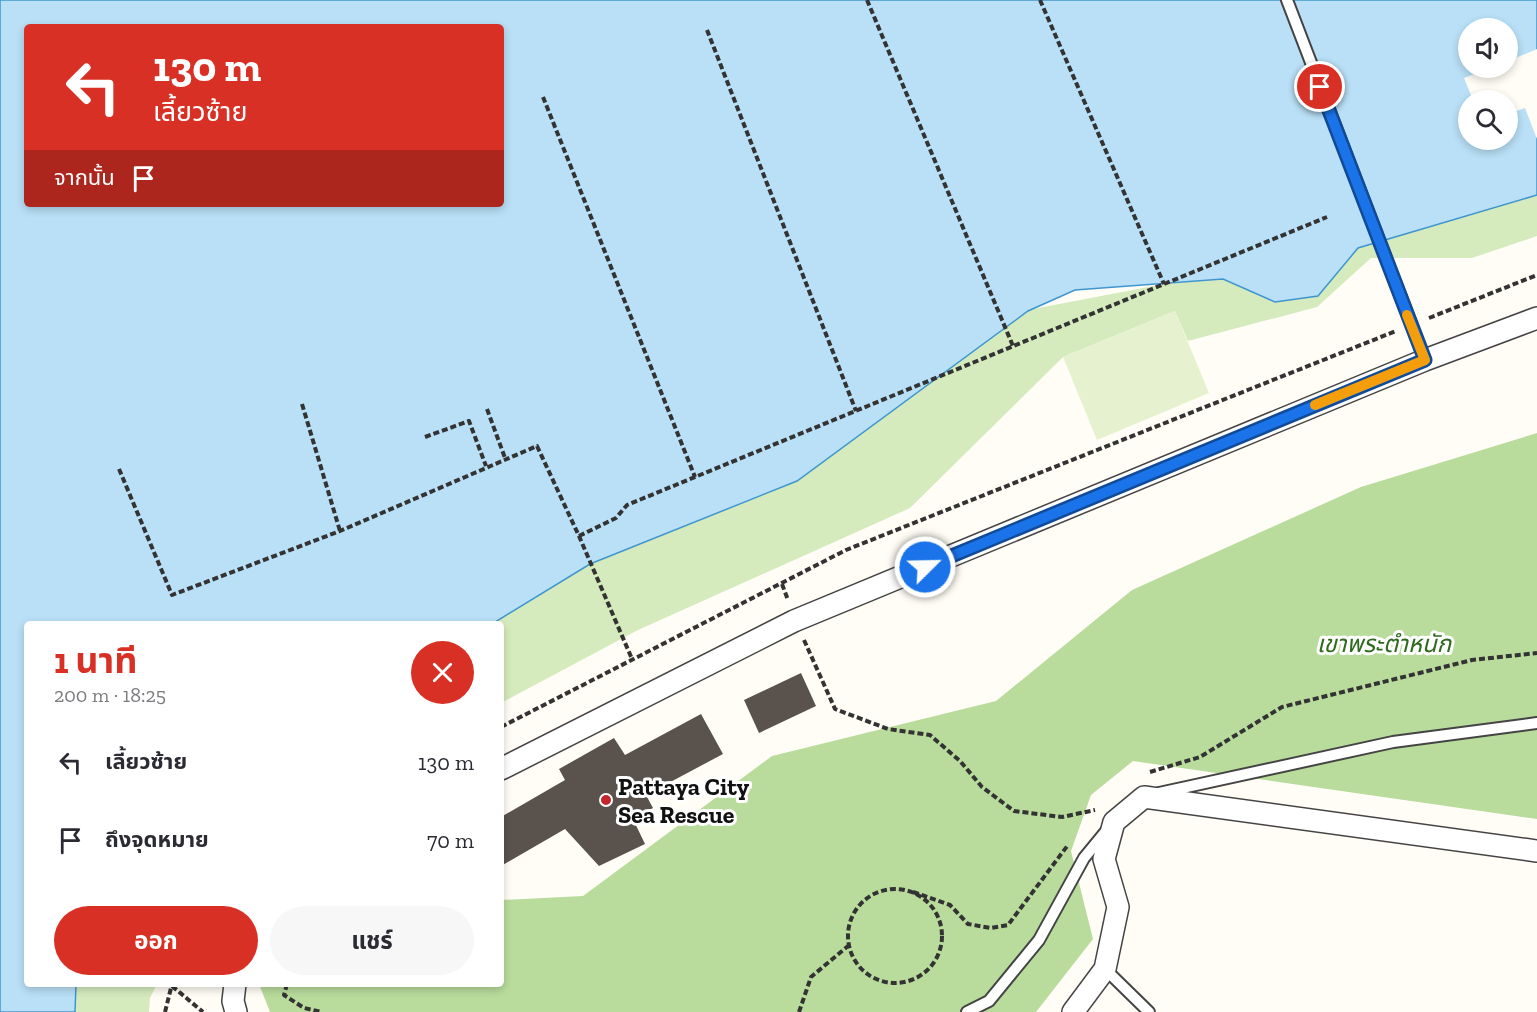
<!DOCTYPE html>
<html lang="th">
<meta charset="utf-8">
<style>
:root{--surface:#fff;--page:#f7f7f7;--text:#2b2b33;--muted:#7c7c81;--accent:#d93025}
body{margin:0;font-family:"Zilla Slab","Noto Sans Thai",serif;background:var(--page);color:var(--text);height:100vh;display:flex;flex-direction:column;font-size:22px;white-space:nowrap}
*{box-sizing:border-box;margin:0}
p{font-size:20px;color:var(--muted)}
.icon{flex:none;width:33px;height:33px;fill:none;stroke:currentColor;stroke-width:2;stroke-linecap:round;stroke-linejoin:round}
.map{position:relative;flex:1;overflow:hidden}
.details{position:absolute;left:24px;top:621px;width:480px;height:366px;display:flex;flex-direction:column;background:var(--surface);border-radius:6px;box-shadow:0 3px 9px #0003}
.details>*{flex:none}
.hud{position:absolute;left:24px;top:24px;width:480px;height:183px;border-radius:6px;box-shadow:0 3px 9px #0003;background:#d93025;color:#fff;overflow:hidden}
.tools{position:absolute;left:1458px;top:18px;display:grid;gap:12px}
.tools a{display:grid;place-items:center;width:60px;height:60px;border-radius:50%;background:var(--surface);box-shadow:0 3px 9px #0003;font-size:30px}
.pin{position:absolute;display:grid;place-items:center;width:51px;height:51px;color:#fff;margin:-26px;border:3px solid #fff;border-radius:50%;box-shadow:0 2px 6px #0007}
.me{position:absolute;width:66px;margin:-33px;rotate:67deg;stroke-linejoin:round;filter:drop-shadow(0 0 4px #0008)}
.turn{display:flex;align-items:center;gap:21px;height:126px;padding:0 30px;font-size:27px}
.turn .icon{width:78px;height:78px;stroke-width:2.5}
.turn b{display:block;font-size:42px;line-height:51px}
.then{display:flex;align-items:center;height:57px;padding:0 30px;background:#0003;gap:12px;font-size:22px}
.round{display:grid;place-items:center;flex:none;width:63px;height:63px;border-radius:32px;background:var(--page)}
.summary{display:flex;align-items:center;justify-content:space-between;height:102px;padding:0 30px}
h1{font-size:36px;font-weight:700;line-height:45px;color:var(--accent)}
.cta{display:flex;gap:12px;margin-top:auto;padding:12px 30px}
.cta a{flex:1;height:69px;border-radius:36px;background:var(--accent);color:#fff;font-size:24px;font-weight:700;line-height:69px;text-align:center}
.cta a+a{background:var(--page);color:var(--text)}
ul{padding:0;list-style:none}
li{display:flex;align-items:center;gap:18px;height:78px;padding:0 30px}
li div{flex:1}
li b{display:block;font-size:22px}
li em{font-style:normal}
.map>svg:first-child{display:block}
.green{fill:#d5ebbd}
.forest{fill:#b9dc9c}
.pitch{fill:#e6f2cf}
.water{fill:#b9e0f7;stroke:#3f96cf;stroke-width:1.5;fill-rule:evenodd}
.pier{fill:#fffdf5}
.building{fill:#5a524d}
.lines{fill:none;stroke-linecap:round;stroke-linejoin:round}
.service-casing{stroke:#444;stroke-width:14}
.minor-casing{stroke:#444;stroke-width:24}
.path{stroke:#333;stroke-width:4;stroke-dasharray:6 3;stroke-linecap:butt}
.service{stroke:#fff;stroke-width:10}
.minor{stroke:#fff;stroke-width:21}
.route-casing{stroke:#114b97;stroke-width:15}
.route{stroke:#1a73e8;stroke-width:10}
.slow{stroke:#f59e0b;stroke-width:10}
.poi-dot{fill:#c4262e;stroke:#fff;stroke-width:2}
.labels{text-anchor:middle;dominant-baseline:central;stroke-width:6;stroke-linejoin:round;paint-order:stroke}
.park-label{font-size:24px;font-style:italic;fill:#2f6b1f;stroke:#fff}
.poi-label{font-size:24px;font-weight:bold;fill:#111;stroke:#fff;text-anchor:start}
</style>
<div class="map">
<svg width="1537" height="1012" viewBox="0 0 1537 1012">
<rect width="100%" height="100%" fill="#fffdf5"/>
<!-- green -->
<g class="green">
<polygon points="1537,195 1537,236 1472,258 1371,258 1317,307 1188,341 1175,311 1063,357 910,508 638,630 501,703 501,624 492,624 590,564 797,481 1028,310 1164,284 1223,279 1275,302 1317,296 1358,248"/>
<polygon points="76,984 157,984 150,998 149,1012 75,1012"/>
</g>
<!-- forest -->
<polygon class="forest" points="1537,433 1537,819 1133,761 1091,795 1071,851 1093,939 1036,1012 270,1012 259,984 501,984 501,900 583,896 772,756 996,701 1132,590 1361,487"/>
<!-- pitch -->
<polygon class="pitch" points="1175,311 1209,393 1097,440 1063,357"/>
<!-- water -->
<path class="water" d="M0,0h1537v195l-179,53 -40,48 -43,6 -52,-23 -148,11 -47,21 -231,170 -207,83 -98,60h-465v360h49l-1,28h-75zM27,27h474v177h-474zM1468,28h40v40h-40zM1468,100h40v40h-40z"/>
<!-- pier -->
<polygon class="pier" points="1537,49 1537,139 1525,108 1508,114 1508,100 1473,100 1464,78 1490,68 1508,68 1508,61"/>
<!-- building -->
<g class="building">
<polygon points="801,673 816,706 759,733 744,700"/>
<polygon points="701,714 723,754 646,795 653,808 633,819 645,844 599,866 565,829 501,866 501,817 565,780 559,769 614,738 625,755"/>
</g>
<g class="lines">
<!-- service casing -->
<g class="service-casing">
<g id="service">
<polyline points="1287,0 1425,360"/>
<polyline points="1159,793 1393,742 1537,723"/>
<polyline points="1105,969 1149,1012"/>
<polyline points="967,1012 989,1001 1039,940 1084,858 1107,830"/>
</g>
</g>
<!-- minor casing -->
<g class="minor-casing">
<g id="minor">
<polyline points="501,769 794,621 1425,360 1537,318"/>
<polyline points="235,984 233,1001 236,1012"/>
<polyline points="1073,1012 1105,969 1118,907 1104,859 1114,822 1144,797 1537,851"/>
</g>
</g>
<!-- path -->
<g class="path">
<polyline points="867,0 1013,346"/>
<polyline points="1040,0 1164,284"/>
<polyline points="707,30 856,411"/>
<polyline points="543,97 695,477"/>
<polyline points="1429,318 1537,275"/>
<polyline points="302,404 340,531"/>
<polyline points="487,409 505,458"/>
<polyline points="425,437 469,421 486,466"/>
<polyline points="119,469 172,595 340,531 537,446 579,536 632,659"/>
<polyline points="579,536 616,518 627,505 1327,217"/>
<polyline points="782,584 788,600"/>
<polyline points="804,640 835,709 888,729 930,735 960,761 982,787 1014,811 1062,817 1095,810"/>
<polyline points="501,727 846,550 1396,331"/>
<polyline points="1150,772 1200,757 1282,707 1472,660 1537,653"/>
<circle cx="895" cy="936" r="47"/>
<polyline points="913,892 950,905 968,924 991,928 1008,925 1068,845"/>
<polyline points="287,984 284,995 304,1008 322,1012"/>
<polyline points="172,986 203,1012"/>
<polyline points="165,1012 172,984"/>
<polyline points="799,1012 811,977 848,946"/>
</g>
<!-- service -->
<use href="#service" class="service"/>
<!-- minor -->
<use href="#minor" class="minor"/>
</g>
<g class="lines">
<!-- route casing -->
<g class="route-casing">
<polyline id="route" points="925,567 1425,360 1320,87"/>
</g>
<!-- route -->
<use href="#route" class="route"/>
<!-- slow -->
<polyline class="slow" points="1315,405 1425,360 1407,315"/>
</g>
<!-- markers -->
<circle class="poi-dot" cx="606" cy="800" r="6"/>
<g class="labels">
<!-- park labels -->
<g class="park-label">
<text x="1384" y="643">เขาพระตำหนัก</text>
</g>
<!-- poi labels -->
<g class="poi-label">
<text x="618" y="786">Pattaya City<tspan x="618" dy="28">Sea Rescue</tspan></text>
</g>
</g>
</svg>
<div class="tools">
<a><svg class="icon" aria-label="sound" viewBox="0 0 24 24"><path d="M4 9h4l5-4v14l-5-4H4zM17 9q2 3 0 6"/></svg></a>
<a><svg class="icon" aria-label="search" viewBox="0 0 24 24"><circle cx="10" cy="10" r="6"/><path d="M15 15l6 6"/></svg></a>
</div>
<div class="pin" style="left:1320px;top:87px;background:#d93025"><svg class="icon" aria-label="arrive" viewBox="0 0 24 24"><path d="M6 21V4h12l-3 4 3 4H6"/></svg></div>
<svg class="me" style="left:925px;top:567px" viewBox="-20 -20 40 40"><circle r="17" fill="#1a73e8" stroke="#fff" stroke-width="3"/><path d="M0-11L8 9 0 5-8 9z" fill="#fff"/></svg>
<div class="hud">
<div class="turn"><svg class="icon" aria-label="left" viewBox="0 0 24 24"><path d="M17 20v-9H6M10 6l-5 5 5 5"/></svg><div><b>130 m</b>เลี้ยวซ้าย</div></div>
<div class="then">จากนั้น<svg class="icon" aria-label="arrive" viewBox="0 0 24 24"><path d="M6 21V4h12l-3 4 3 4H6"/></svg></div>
</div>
<section class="details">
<div class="summary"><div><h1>1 นาที</h1><p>200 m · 18:25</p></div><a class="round" style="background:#d93025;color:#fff"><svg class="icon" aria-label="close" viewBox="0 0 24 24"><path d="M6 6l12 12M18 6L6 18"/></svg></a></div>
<ul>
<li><svg class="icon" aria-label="left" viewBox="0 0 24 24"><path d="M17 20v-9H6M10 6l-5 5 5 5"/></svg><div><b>เลี้ยวซ้าย</b></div><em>130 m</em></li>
<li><svg class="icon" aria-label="arrive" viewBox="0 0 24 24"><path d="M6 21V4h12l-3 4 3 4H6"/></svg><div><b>ถึงจุดหมาย</b></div><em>70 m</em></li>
</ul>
<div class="cta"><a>ออก</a><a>แชร์</a></div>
</section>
</div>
